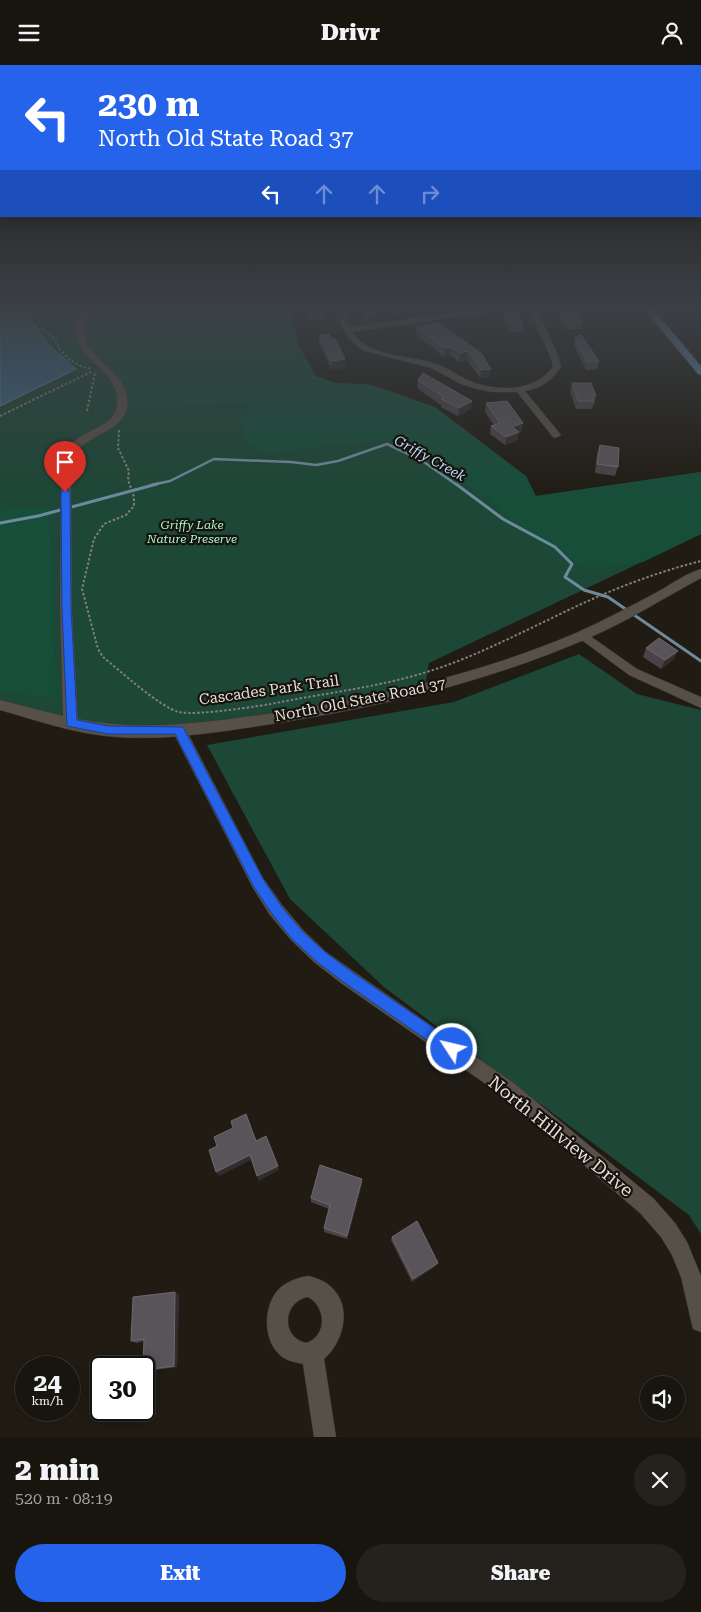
<!DOCTYPE html>
<meta charset="utf-8">
<style>
:root{--surface:#18150f;--page:#25221d;--text:#f1f3f6;--muted:#9f9f9e;--line:#36342f;--accent:#2563eb}
body{margin:0;font-family:"Roboto Serif",serif;background:var(--page);color:var(--text);height:100vh;display:flex;flex-direction:column;font-size:19px;white-space:nowrap}
*{box-sizing:border-box;margin:0}
p{font-size:16px;color:var(--muted)}
.icon{flex:none;width:28px;height:28px;fill:none;stroke:currentColor;stroke-width:2;stroke-linecap:round;stroke-linejoin:round}
.map{position:relative;height:1372px;overflow:hidden}
.side{display:flex;flex-direction:column;background:var(--surface);flex:1}
.side>*{flex:none}
.guide{position:absolute;left:0px;top:0px;width:701px;height:152px;box-shadow:0 2px 12px #0003,0 0 0 1px var(--line);background:#2563eb;color:#fff;overflow:hidden}
.buttons{position:absolute;left:640px;top:1311px;display:grid;gap:10px}
.buttons a{display:grid;place-items:center;width:45px;height:45px;border-radius:50%;background:var(--surface);box-shadow:0 2px 12px #0003,0 0 0 1px var(--line);font-size:25px}
.speed{position:absolute;left:15px;top:1291px;display:flex;gap:10px;font-size:25px;font-weight:700;text-align:center}
.speed>*{display:grid;place-content:center;width:65px;height:65px;border-radius:50%;background:var(--surface);box-shadow:0 2px 12px #0003,0 0 0 1px var(--line);line-height:1}
.speed small{font-size:12px;font-weight:400}
.speed .limit{border:2px solid #111;border-radius:8px;background:#fff;color:#111}
.pin{position:absolute;display:grid;place-items:center;width:42px;height:42px;color:#fff;margin:-51px -21px;border-radius:50% 50% 50% 0;rotate:-45deg;box-shadow:0 0 5px #0007}
.pin .icon{rotate:45deg}
.me{position:absolute;width:55px;margin:-28px;rotate:305deg;stroke-linejoin:round;filter:drop-shadow(0 0 4px #0008)}
.turn{display:flex;align-items:center;gap:18px;height:105px;padding:0 15px;font-size:22px}
.turn .icon{width:65px;height:65px;stroke-width:2.5}
.turn b{display:block;font-size:35px;line-height:42px}
.lanes{display:flex;align-items:center;height:48px;padding:0 15px;background:#0003;justify-content:center;gap:25px;direction:ltr}
.lanes .off{opacity:.35}
.round{display:grid;place-items:center;flex:none;width:52px;height:52px;border-radius:26px;background:var(--page)}
.overview{display:flex;align-items:center;justify-content:space-between;height:85px;padding:0 15px}
h1{font-size:30px;font-weight:800;line-height:38px}
.cta{display:flex;gap:10px;margin-top:auto;padding:10px 15px}
.cta a{flex:1;height:58px;border-radius:30px;background:var(--accent);color:#fff;font-size:20px;font-weight:800;line-height:58px;text-align:center}
.cta a+a{background:var(--page);color:var(--text)}
header{display:flex;justify-content:space-between;align-items:center;height:65px;padding:0 15px;background:var(--surface);font-size:22px;font-weight:800}
.map>svg:first-child{display:block}
.green{fill:#1d4736}
.forest{fill:#174e3a}
.water{fill:#3c6583;stroke:#6e8a9d}
.lines{fill:none;stroke-linecap:round;stroke-linejoin:round}
.stream-far1{stroke:#6e8a9d;stroke-width:2.5}
.stream{stroke:#6e8a9d;stroke-width:3}
.street-casing{stroke:#3a3632;stroke-width:1}
.secondary-casing{stroke:#3a3632;stroke-width:1}
.primary-casing{stroke:#3a3632;stroke-width:1}
.path{stroke:#837f79;stroke-width:2;stroke-dasharray:2.5 2;stroke-linecap:butt}
.street{fill:#565048;fill-rule:evenodd}
.secondary{fill:#565048;fill-rule:evenodd}
.primary{fill:#6988ac;fill-rule:evenodd}
.wall{fill:#494349}
.shaded-wall{fill:#312c2d}
.building{fill:#595459;stroke:#6f696d}
.route{fill:#2563eb;stroke:#184099}
.labels{text-anchor:middle;dominant-baseline:central;stroke-width:4.5;stroke-linejoin:round;paint-order:stroke}
.far-park-label{font-size:12px;font-style:italic;fill:#a5f9d4;stroke:#17120b}
.far-water-label{font-size:14px;font-style:italic;fill:#b7defc;stroke:#17120b}
.street-label{font-size:15px;fill:#e3dfda;stroke:#17120b}
.near-street-label{font-size:18px;fill:#e3dfda;stroke:#17120b}
</style>
<header><svg class="icon" aria-label="menu" viewBox="0 0 24 24"><path d="M4 6h16M4 12h16M4 18h16"/></svg>Drivr<svg class="icon" aria-label="person" viewBox="0 0 24 24"><circle cx="12" cy="8" r="4"/><path d="M4 21q1-7 8-7t8 7"/></svg></header>
<div class="map">
<svg width="701" height="1372" viewBox="0 0 701 1372">
<rect width="100%" height="100%" fill="#201c14"/>
<!-- green -->
<g class="green">
<polygon points="0,240 278,240 309,315 536,431 701,407 701,469 429,598 424,626 179,665 108,665 0,640"/>
<polygon points="579,589 637,629 701,645 701,1169 689,1150 384,922 290,834 207,680 454,637"/>
</g>
<!-- forest -->
<g class="forest">
<polygon points="8,240 288,240 299,281 316,311 336,318 367,319 378,322 435,342 526,411 536,431 701,407 701,469 643,497 596,503 582,501 519,464 490,434 442,406 421,383 394,374 264,388 247,376 239,350 252,341 243,338 150,343 129,341 115,298 92,298 77,304 49,280 23,244"/>
<polygon points="49,442 56,634 0,627 0,445"/>
</g>
<!-- water -->
<polygon class="water" points="0,240 23,244 49,280 76,304 0,341"/>
<g class="lines">
<!-- stream-far1 -->
<polyline class="stream-far1" points="151,420 170,416 214,394 291,397 316,400 338,396 387,379 421,395 457,420"/>
<!-- stream -->
<g class="stream">
<polyline points="456,419 503,454 555,482 572,499 565,512 584,525 608,532 701,596"/>
<polyline points="0,458 38,451 157,419"/>
</g>
<!-- street casing -->
<g class="street-casing">
<g id="street">
<path d="M332,240h8l10,22 161,-22h24l24,53 2,9c-9,13 -19,21 -36,24l36,44 -5,3 -3,-1 -36,-45h-25l-15,-3 -16,-5 -30,-16 -69,-18 -15,-14zM528,242l23,51 2,9c-19,26 -58,25 -85,13 -12,-5 -22,-14 -35,-17 -26,-8 -64,-6 -81,-31z"/>
<polygon points="583,566 637,604 701,632 701,643 629,610 579,573 577,570"/>
<polygon points="179,660 184,661 263,813 282,840 303,865 326,887 353,906 515,1019 654,1134 675,1158 687,1177 701,1211 701,1267 693,1264 681,1212 672,1190 661,1172 640,1148 503,1031 341,918 314,897 291,875 270,850 253,823 172,665 174,661"/>
<path d="M309,1211c7,2 16,5 21,10 23,19 14,56 -6,73l12,78h-22l-11,-73c-8,-2 -16,-3 -22,-8 -19,-16 -18,-52 -1,-68 8,-7 19,-11 29,-12zM308,1232c18,9 20,39 -2,46 -26,-6 -23,-42 2,-46z"/>
</g>
</g>
<!-- secondary casing -->
<g class="secondary-casing">
<path id="secondary" d="M87,240h8c-4,7 -10,16 -11,25 0,31 50,42 43,78 -5,27 -44,23 -56,55l1,145 6,111c65,13 131,3 196,-6 103,-16 206,-39 302,-80 29,-13 57,-28 85,-43 12,-7 26,-17 40,-21v9c-39,21 -76,45 -117,62 -100,43 -205,67 -312,84 -54,8 -111,18 -166,12 -36,-4 -71,-16 -106,-26v-10l63,16 -3,-108 1,-145c2,-8 5,-14 11,-20 16,-16 49,-17 45,-46 -2,-28 -43,-38 -41,-67 0,-9 7,-18 11,-25z"/>
</g>
<!-- primary casing -->
<g class="primary-casing">
<polygon id="primary" points="641,240 650,240 701,301 701,310 698,309"/>
</g>
<!-- path -->
<g class="path">
<polyline points="25,240 35,247 40,258 43,260 42,264 55,274 60,285 69,294 80,301 92,304"/>
<polyline points="87,346 95,308"/>
<polyline points="0,351 93,306"/>
<path d="M119,365l-1,18 11,23 -1,9 6,17v9l-8,9 -22,9 -10,15 -12,50 16,60 5,8c16,13 58,51 76,55 19,4 81,-6 102,-10 51,-10 105,-16 155,-33 39,-13 76,-32 114,-50 48,-24 99,-45 151,-58"/>
</g>
<!-- street -->
<use href="#street" class="street"/>
<!-- secondary -->
<use href="#secondary" class="secondary"/>
<!-- primary -->
<use href="#primary" class="primary"/>
</g>
<!-- wall -->
<g class="wall">
<polygon points="300,240 319,240 323,247 323,255 308,255"/>
<polygon points="358,240 375,240 376,242 376,240 419,240 401,250 376,243 378,245 377,253 372,254 372,257 367,258"/>
<polygon points="551,240 571,240 583,256 581,264 567,264"/>
<polygon points="504,246 523,258 522,266 510,267 502,254"/>
<polygon points="416,262 481,288 490,312 480,313 467,295 459,297 450,290 444,292 416,270"/>
<polygon points="319,270 345,303 331,304 319,278"/>
<polygon points="575,273 599,296 597,304 586,305 574,281"/>
<polygon points="418,315 472,336 471,344 458,351 441,342 441,340 417,323"/>
<polygon points="572,318 596,331 594,340 593,340 592,344 576,344 570,327"/>
<polygon points="486,338 522,366 519,367 517,376 505,380 490,369 491,361 494,360 485,347"/>
<polygon points="600,380 618,402 615,411 595,408 597,389"/>
<polygon points="646,583 674,594 661,604 643,592"/>
<polygon points="362,1114 362,1119 347,1174 324,1167 324,1163 329,1144 311,1137 311,1133"/>
<polygon points="392,1172 436,1201 412,1217 391,1175"/>
<polygon points="179,1229 177,1302 147,1306 144,1306 144,1276 136,1278 131,1276"/>
</g>
<!-- shaded-wall -->
<g class="shaded-wall">
<polygon points="405,240 419,240 401,250 402,242"/>
<polygon points="372,249 372,257 367,258 367,250"/>
<polygon points="451,282 450,290 444,292 444,283"/>
<polygon points="468,286 467,295 459,297 460,288"/>
<polygon points="345,294 345,303 331,304 331,296"/>
<polygon points="491,304 490,312 480,313 481,305"/>
<polygon points="472,336 471,344 458,351 459,343"/>
<polygon points="523,358 522,366 519,367 517,376 505,380 506,372 512,362"/>
<polygon points="678,586 674,594 661,604 665,595"/>
<polygon points="250,1090 251,1095 219,1111 216,1107"/>
<polygon points="278,1101 279,1105 259,1116 257,1111"/>
<polygon points="362,1114 362,1119 347,1174 347,1171"/>
<polygon points="438,1198 436,1201 412,1217 413,1214"/>
<polygon points="175,1227 179,1229 177,1302 174,1301"/>
</g>
<!-- building -->
<g class="building">
<polygon points="304,240 319,240 323,247 307,247"/>
<polygon points="363,240 375,240 378,245 372,246 372,249 367,250"/>
<polygon points="395,240 405,240 402,242"/>
<polygon points="558,240 571,240 583,256 569,256"/>
<polygon points="515,245 523,258 512,259 504,246"/>
<polygon points="439,258 481,288 491,304 481,305 468,286 460,288 451,282 444,283 416,262"/>
<polygon points="329,269 332,274 335,274 345,294 331,296 319,270"/>
<polygon points="581,270 599,296 587,297 575,273"/>
<polygon points="423,308 472,336 459,343 441,334 444,332 418,315"/>
<polygon points="572,318 591,318 596,331 592,331 594,336 578,336"/>
<polygon points="507,336 523,358 512,362 519,367 506,372 491,361 500,358 486,338"/>
<polygon points="600,380 619,383 618,402 597,399"/>
<polygon points="659,573 678,586 665,595 646,583"/>
<polygon points="246,1049 256,1076 266,1071 278,1101 257,1111 250,1090 216,1107 209,1085 217,1081 214,1072 233,1063 231,1056"/>
<polygon points="320,1100 362,1114 347,1171 324,1163 330,1140 311,1133"/>
<polygon points="417,1156 438,1198 413,1214 392,1172"/>
<polygon points="175,1227 174,1301 144,1305 144,1302 143,1302 144,1274 131,1276 133,1232"/>
</g>
<!-- sky -->
<linearGradient id="sky" x2="0" y2="1"><stop stop-color="#120f0b"/><stop offset="0.56" stop-color="#3c4045"/><stop offset="1" stop-color="#3c4045" stop-opacity="0"/></linearGradient>
<rect width="701" height="432" fill="url(#sky)"/>
<!-- route -->
<polygon class="route" points="65,424 70,427 71,543 77,655 108,661 183,662 263,814 281,841 302,866 325,887 352,907 457,979 459,984 457,989 452,991 447,989 342,916 316,896 292,874 272,849 254,822 175,669 108,669 67,661 62,543 61,427"/>
<g class="labels">
<!-- far-park labels -->
<g class="far-park-label">
<text x="192" y="460">Griffy Lake<tspan x="192" dy="14">Nature Preserve</tspan></text>
</g>
<!-- far-water labels -->
<g class="far-water-label">
<text transform="translate(430 393) rotate(29)">Griffy Creek</text>
</g>
<!-- street labels -->
<g class="street-label">
<text transform="translate(269 625) rotate(-8)">Cascades Park Trail</text>
<text transform="translate(360 635) rotate(-11)">North Old State Road 37</text>
</g>
<!-- near-street labels -->
<g class="near-street-label">
<text transform="translate(561 1071) rotate(39)">North Hillview Drive</text>
</g>
</g>
</svg>
<div class="buttons">
<a><svg class="icon" aria-label="sound" viewBox="0 0 24 24"><path d="M4 9h4l5-4v14l-5-4H4zM17 9q2 3 0 6"/></svg></a>
</div>
<div class="speed"><div>24<small>km/h</small></div><div class="limit">30</div></div>
<div class="pin" style="left:65px;top:427px;background:#d93025"><svg class="icon" aria-label="arrive" viewBox="0 0 24 24"><path d="M6 21V4h12l-3 4 3 4H6"/></svg></div>
<svg class="me" style="left:452px;top:984px" viewBox="-20 -20 40 40"><circle r="17" fill="#2563eb" stroke="#fff" stroke-width="3"/><path d="M0-11L8 9 0 5-8 9z" fill="#fff"/></svg>
<div class="guide">
<div class="turn"><svg class="icon" aria-label="left" viewBox="0 0 24 24"><path d="M17 20v-9H6M10 6l-5 5 5 5"/></svg><div><b>230 m</b>North Old State Road 37</div></div>
<div class="lanes"><svg class="icon" aria-label="left" viewBox="0 0 24 24"><path d="M17 20v-9H6M10 6l-5 5 5 5"/></svg><svg class="icon off" aria-label="ahead" viewBox="0 0 24 24"><path d="M12 20V5M6 11l6-6 6 6"/></svg><svg class="icon off" aria-label="ahead" viewBox="0 0 24 24"><path d="M12 20V5M6 11l6-6 6 6"/></svg><svg class="icon off" aria-label="right" viewBox="0 0 24 24"><path d="M7 20v-9h11M14 6l5 5-5 5"/></svg></div>
</div>
</div>
<section class="side">
<div class="overview"><div><h1>2 min</h1><p>520 m · 08:19</p></div><a class="round"><svg class="icon" aria-label="close" viewBox="0 0 24 24"><path d="M6 6l12 12M18 6L6 18"/></svg></a></div>
<div class="cta"><a>Exit</a><a>Share</a></div>
</section>
